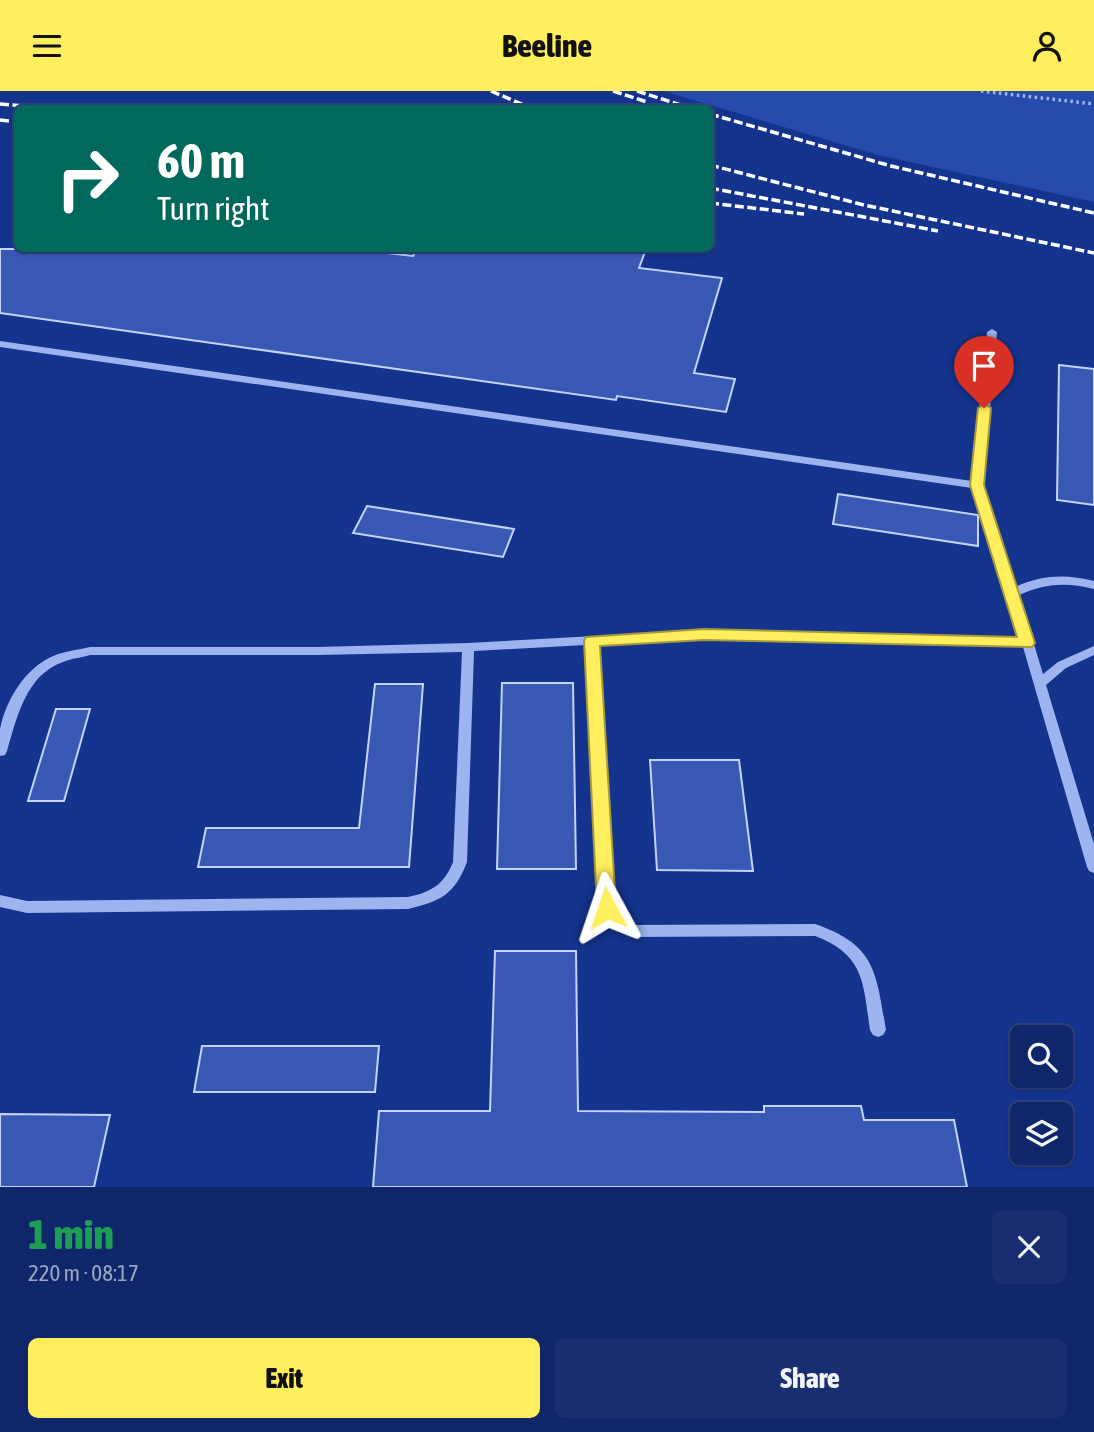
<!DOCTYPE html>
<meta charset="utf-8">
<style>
:root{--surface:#0f266a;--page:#182e70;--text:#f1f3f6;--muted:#9ba5c1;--line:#2f437e;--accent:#ffee5d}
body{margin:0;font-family:"Asap Condensed",sans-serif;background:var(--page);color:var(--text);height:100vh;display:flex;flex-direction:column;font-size:26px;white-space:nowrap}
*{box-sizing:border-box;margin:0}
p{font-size:23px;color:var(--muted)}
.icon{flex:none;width:38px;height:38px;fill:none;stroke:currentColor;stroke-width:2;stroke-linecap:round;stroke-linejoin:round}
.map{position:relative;height:1096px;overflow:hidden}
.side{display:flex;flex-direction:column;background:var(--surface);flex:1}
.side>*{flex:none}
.hud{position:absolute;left:14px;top:14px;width:700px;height:147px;border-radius:10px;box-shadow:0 2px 5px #0004,0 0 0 2px var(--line);background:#00695c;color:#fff;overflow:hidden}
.controls{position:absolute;left:1010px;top:934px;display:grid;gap:14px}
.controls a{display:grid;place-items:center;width:63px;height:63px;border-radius:10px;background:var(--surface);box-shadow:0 2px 5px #0004,0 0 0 2px var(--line);font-size:35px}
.pin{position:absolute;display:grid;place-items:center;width:60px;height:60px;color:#fff;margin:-72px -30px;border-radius:50% 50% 50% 0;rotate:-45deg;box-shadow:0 0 7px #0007}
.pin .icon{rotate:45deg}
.me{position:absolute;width:77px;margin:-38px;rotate:355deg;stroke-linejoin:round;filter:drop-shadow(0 0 5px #0008)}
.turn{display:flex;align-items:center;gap:24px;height:147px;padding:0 28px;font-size:32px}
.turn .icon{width:91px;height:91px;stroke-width:2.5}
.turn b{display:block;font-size:49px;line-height:60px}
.round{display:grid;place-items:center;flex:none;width:74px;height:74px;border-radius:10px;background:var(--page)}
.overview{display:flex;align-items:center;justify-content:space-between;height:119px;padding:0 28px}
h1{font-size:42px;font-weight:800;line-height:52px;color:#1e9e55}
.action{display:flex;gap:14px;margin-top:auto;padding:14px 28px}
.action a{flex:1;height:80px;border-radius:10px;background:var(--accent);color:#111;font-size:28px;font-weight:800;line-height:80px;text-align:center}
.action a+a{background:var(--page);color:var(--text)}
header{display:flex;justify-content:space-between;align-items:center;height:91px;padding:0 28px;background:var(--accent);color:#111;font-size:32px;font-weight:800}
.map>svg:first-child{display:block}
.green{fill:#264aac}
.building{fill:#3858b4;stroke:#c4d3fc;stroke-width:2}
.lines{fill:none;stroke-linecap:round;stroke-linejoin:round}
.path{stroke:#9db4f0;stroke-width:3.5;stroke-dasharray:2.5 3.5;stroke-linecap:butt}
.minor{fill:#9db4f0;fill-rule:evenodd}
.rail{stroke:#fff;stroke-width:3.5;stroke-dasharray:9 3.5;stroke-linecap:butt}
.route{fill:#ffee5d;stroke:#a69b3c;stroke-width:2}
</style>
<header><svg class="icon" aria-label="menu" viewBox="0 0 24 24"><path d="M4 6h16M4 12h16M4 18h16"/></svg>Beeline<svg class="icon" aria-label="person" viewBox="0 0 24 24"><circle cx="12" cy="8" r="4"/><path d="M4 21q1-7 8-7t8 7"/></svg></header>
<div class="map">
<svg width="1094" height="1096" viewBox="0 0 1094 1096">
<rect width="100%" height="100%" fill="#14338d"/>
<!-- green -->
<polygon class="green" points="663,0 1094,0 1094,111 878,64"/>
<!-- building -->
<g class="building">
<polygon points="0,158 352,158 413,165 417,158 646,158 639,177 722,187 694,282 735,288 726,321 617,305 616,309 0,222"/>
<polygon points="1059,274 1094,278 1094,414 1057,409"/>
<polygon points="838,403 978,424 978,455 833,433"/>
<polygon points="367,415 514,438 503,466 353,442"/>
<polygon points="502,592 573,592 576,778 497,778"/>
<polygon points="375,593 423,593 409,776 198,776 206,737 359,737"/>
<polygon points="56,618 90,618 64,710 28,710"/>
<polygon points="650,669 739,669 753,780 657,779"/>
<polygon points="495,860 576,860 578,1020 764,1021 764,1015 861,1015 864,1029 954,1029 967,1096 373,1096 379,1020 490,1020"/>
<polygon points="202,955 379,955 375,1001 194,1001"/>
<polygon points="0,1023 110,1024 94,1096 0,1096"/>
</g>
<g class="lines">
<!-- path -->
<polyline class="path" points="981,0 1094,13"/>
<!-- minor -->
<path class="minor" d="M992,238l5,3 -14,153 34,101c26,-11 49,-12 77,-5v8c-27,-7 -49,-6 -75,6l24,79 15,-12 36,-16v9l-28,13 -20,17 48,159v29l-5,-2 -2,-4 -64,-220 -319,-9 -107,6 12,216 5,48 6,12 13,5 182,-1c61,21 61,48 71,106l-3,5 -5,2 -5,-2 -3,-5c-7,-47 -5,-75 -55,-94l-183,1 -22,-9 -10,-20 -5,-48 -10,-215 -111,6 -7,211c-13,33 -26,39 -59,47l-381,4 -27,-6v-12l27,6 381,-4c23,-5 36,-12 45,-35l9,-210 -145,3h-227c-9,3 -18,3 -27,7 -37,13 -46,55 -56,89l-2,4 -5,1c0,-9 0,-19 0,-27 6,-29 25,-61 53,-73 12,-5 25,-6 37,-9h227l151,-4 236,-13 316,8 -48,-150 -972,-141v-6l972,140 15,-149z"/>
<!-- rail -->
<g class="rail">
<polyline points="491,0 533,18"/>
<polyline points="613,0 647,11"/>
<polyline points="637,0 693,18"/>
<polyline points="0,13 64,18"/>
<polyline points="710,23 891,75 1094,122"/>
<polyline points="0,29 18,31"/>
<polyline points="710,74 864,114 1094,162"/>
<polyline points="710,97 938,140"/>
<polyline points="710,112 804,123"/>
</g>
</g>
<!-- route -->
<polygon class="route" points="984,313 991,317 984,394 1035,552 1032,556 704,549 600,555 616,817 613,822 607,825 600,822 597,817 584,550 586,546 704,538 1017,546 970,394 978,317"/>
</svg>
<div class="controls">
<a><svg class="icon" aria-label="search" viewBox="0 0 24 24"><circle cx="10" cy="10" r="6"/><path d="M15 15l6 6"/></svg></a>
<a><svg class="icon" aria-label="layers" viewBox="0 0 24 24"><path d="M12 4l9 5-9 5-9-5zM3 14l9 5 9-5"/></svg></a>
</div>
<div class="pin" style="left:984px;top:317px;background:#d93025"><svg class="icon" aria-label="arrive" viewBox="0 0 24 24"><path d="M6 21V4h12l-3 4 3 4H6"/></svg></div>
<svg class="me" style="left:607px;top:817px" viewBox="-20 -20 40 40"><path d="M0-17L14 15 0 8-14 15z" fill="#ffee5d" stroke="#fff" stroke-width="4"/></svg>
<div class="hud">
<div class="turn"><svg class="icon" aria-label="right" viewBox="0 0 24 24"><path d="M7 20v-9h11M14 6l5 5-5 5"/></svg><div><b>60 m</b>Turn right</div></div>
</div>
</div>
<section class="side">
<div class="overview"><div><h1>1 min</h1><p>220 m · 08:17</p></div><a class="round"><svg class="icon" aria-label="close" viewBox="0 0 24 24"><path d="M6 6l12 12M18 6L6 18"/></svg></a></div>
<div class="action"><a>Exit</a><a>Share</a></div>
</section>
